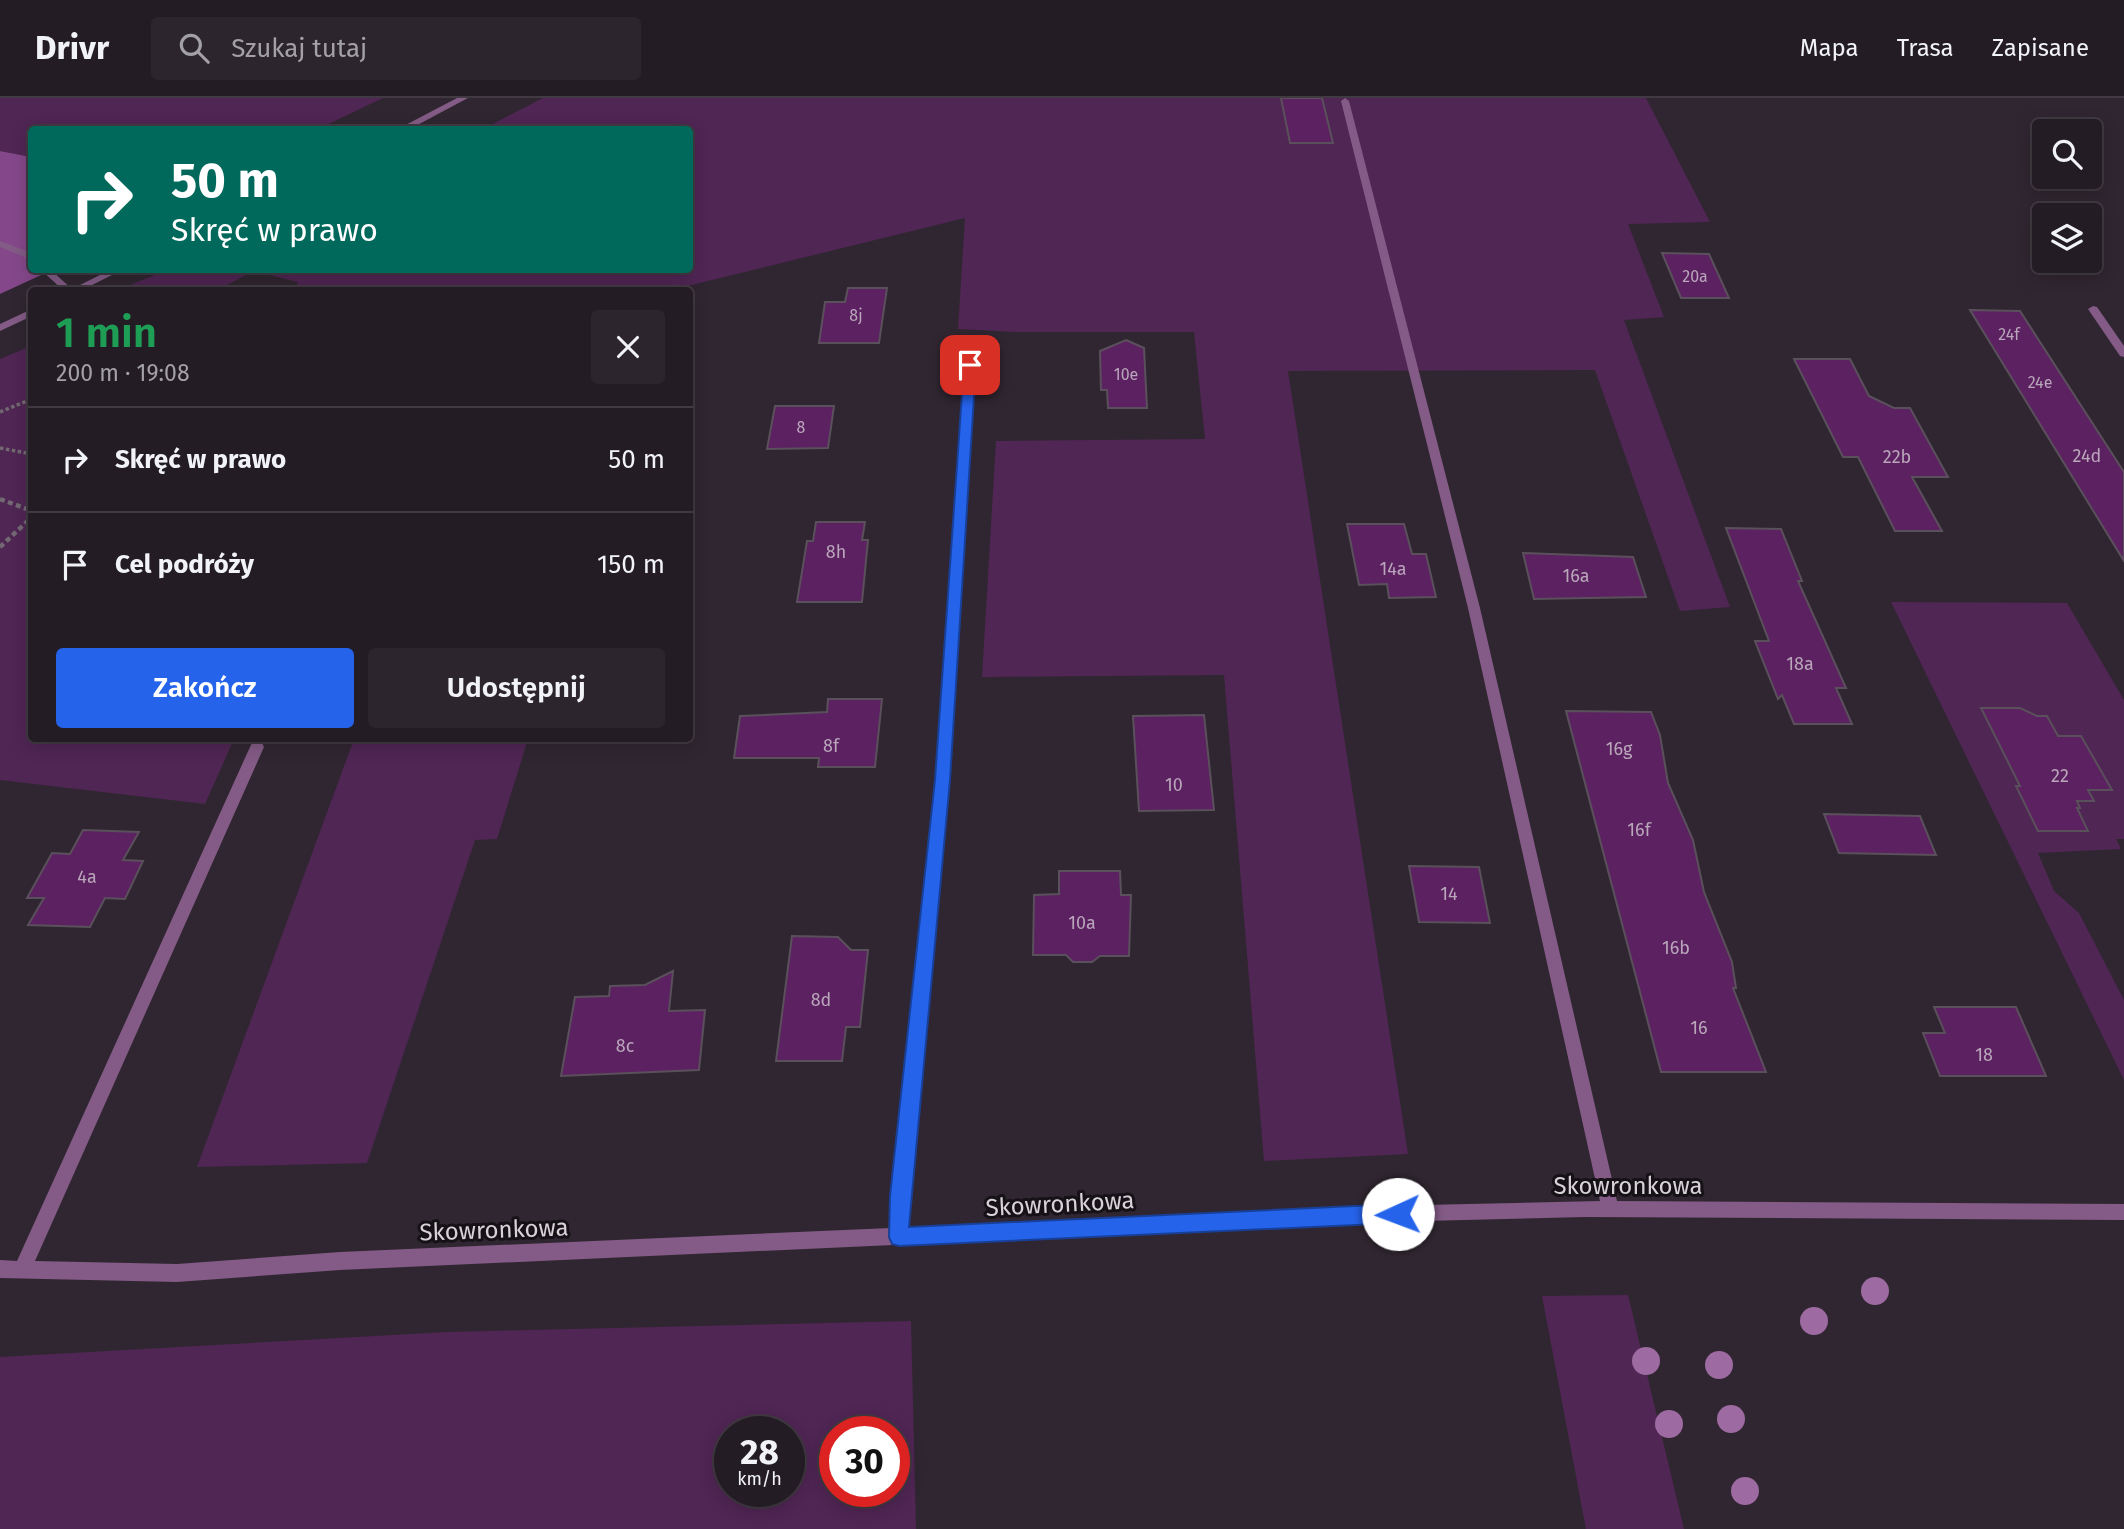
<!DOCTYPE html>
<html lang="pl">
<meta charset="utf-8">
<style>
:root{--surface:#241c25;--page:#2c252d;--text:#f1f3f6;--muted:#a3a1a7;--line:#413a42;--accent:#2563eb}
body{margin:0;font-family:"Fira Sans",sans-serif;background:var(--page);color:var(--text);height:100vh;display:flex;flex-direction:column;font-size:26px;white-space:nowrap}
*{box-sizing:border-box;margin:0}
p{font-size:23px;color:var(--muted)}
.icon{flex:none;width:38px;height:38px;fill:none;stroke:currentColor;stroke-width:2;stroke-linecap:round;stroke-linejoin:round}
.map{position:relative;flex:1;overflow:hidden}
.sheet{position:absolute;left:28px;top:189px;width:665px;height:455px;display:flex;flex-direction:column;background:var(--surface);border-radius:7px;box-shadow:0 4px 18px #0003,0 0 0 2px var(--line)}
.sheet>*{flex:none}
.hud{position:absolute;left:28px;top:28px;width:665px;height:147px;border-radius:7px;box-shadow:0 4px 18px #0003,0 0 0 2px var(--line);background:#00695c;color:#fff;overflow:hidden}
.tools{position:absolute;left:2032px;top:21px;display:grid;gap:14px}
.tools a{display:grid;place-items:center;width:70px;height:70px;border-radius:7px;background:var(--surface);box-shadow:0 4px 18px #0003,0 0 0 2px var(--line);font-size:35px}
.speed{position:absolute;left:714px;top:1318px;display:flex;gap:14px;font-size:35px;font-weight:700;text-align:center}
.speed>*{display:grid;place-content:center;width:91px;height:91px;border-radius:50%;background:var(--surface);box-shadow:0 4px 18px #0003,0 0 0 2px var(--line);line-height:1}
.speed small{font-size:18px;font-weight:400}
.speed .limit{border:10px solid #d22;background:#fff;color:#111}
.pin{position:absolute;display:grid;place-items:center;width:60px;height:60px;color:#fff;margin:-30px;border-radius:14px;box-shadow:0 4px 10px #0006}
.me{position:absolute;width:77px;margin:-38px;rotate:268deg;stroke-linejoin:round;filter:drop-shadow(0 0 5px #0008)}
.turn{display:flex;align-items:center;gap:24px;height:147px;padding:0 28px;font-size:32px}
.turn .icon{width:91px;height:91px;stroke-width:2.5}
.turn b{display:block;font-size:49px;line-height:60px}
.round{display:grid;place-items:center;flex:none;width:74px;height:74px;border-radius:7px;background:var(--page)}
.head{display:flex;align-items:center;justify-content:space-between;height:119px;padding:0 28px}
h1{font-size:42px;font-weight:600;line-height:52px;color:#1e9e55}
.primary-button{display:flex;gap:14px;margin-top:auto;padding:14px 28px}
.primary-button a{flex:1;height:80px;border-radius:7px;background:var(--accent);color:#fff;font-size:28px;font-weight:600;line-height:80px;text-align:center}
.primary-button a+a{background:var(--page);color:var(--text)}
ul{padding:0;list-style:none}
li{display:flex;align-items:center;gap:21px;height:105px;padding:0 28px;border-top:2px solid var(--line)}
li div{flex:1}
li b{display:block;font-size:26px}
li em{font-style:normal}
header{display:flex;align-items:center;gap:42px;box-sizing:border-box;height:98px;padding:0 35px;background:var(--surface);border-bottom:2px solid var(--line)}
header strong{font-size:33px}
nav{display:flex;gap:38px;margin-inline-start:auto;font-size:24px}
.search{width:490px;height:63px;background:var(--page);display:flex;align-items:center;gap:18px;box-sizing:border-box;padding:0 24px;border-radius:7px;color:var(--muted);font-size:26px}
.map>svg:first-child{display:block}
.green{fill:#502654;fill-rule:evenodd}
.forest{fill:#84488a}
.building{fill:#5c2161;stroke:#5a505b;stroke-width:2}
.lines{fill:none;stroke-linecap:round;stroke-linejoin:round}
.path-far1{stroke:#726972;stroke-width:3.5;stroke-dasharray:3.5 2.5;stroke-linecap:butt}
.path{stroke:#726972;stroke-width:4.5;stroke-dasharray:5 3.5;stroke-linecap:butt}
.service{fill:#835b86;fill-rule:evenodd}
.minor{fill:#835b86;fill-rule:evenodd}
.tertiary{fill:#835b86;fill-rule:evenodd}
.tree{fill:#9d6aa1}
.route{fill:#2563eb;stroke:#184099;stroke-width:2}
.labels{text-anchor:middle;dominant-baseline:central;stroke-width:6;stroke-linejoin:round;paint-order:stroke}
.far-number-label{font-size:16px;fill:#b9a6ba}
.number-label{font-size:18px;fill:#b9a6ba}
.near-street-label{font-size:24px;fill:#d8d2d8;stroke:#151116}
</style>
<header>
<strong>Drivr</strong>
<div class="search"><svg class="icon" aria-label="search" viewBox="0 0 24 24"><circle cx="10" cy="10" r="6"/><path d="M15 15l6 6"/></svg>Szukaj tutaj</div>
<nav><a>Mapa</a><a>Trasa</a><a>Zapisane</a></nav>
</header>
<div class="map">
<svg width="2124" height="1431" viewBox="0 0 2124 1431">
<rect width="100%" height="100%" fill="#302631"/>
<!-- green -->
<g class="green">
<polygon points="0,0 383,0 318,31 32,32 31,59 0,53"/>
<polygon points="543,0 1646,0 1710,124 1628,126 1664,219 1624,222 1730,509 1680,513 1595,272 1288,273 1408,1056 1264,1063 1224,577 982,579 996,343 1205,341 1194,234 1016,234 958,231 965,120 671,192 294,192 298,184 254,173 219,191 223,192 118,192 167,172 690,172 690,32 483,31"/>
<polygon points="31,248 32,640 234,641 205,706 0,682 0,261"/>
<polygon points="1891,504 2067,505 2124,602 2124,741 2116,741 2121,751 2038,755 2054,793 2079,815 2124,902 2124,982"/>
<polygon points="354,641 528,641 497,741 475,742 367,1065 197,1069"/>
<polygon points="1628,1197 1684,1431 1586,1431 1542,1198"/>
<path d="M911,1223l5,208h-916v-172l447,-25zM730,1334h59v59h-59zM835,1334h59v59h-59z"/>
</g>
<!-- forest -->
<polygon class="forest" points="0,53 31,59 32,172 52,172 0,196"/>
<!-- building -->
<g class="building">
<polygon points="1281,0 1322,0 1333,45 1290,45"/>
<polygon points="1662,155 1709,156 1729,200 1681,200"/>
<polygon points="848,190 887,190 879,245 819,245 825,204 845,204"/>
<polygon points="1970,212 2020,213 2124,374 2124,463"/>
<polygon points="1126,242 1144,250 1147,310 1108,310 1107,292 1101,292 1100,253"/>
<polygon points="1794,261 1850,261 1869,298 1894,310 1910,310 1948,379 1912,379 1942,433 1895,433 1858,359 1843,359"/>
<polygon points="775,308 834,308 828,350 767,351"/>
<polygon points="816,424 865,424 862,442 868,442 862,504 797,504 807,443 813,443"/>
<polygon points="1347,426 1404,426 1412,456 1426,456 1436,499 1389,500 1387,486 1359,487"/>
<polygon points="1726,430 1781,431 1802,483 1798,483 1846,590 1836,590 1852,626 1794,626 1782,597 1778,601 1755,543 1769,543"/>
<polygon points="1523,455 1633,459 1646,499 1534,501"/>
<polygon points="828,601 882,601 875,669 818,669 819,660 734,660 740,618 827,614"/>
<polygon points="1981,610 2020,610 2037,618 2047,618 2058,638 2081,638 2112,692 2088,692 2094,703 2077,703 2080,710 2077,710 2088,733 2038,733 2016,688 2020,688"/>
<polygon points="1566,613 1651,614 1660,637 1668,685 1693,742 1704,794 1732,864 1736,890 1733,890 1766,974 1661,974"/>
<polygon points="1204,617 1214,712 1139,713 1133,618"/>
<polygon points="1824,716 1920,718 1936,757 1839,755"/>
<polygon points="83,732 139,734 123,762 143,763 125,801 105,800 90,829 28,827 44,800 27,800 52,755 70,756"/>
<polygon points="1409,768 1479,769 1490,825 1419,824"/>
<polygon points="1059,773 1120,773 1121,797 1131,797 1129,858 1100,858 1092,864 1073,864 1066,857 1033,857 1034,797 1059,796"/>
<polygon points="792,838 838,839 851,852 868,852 860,929 846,929 842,963 776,963"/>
<polygon points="673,873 669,913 705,912 699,972 561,978 575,899 609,898 610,888 645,887"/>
<polygon points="1934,909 2016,909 2046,978 1940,978 1923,935 1945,935"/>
</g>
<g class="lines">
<!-- path-far1 -->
<g class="path-far1">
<polyline points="0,314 32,301"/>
<polyline points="0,350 32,356"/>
</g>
<!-- path -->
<g class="path">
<polyline points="0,401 32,413"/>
<polyline points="0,449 32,419"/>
</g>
<!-- service -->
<g class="service">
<polygon points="1345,0 1349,3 1480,510 1474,515 1468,510 1341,3"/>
<polygon points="0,143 32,155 32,162 0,149"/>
<polygon points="41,172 51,172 73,192 63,192"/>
</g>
<!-- minor -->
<g class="minor">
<polygon points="2093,208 2097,209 2124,248 2124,259 2120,258 2088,211"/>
<polygon points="970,264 975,267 949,682 908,1098 908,1129 1423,1107 1600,1103 1468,510 1474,505 1480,510 1617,1103 2124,1106 2124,1122 1586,1119 1423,1123 340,1172 177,1184 0,1180 0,1162 17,1163 250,649 252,645 262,645 264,649 35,1163 177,1166 340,1154 891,1130 892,1098 935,682 965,267"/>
</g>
<!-- tertiary -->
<g class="tertiary">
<polygon points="457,0 468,0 408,32 396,32"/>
<polygon points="110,172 122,172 82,192 70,192"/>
<polygon points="32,211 32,218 0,233 0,226"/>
</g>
</g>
<!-- trees -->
<g class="tree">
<circle cx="1875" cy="1193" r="14"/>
<circle cx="1814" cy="1223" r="14"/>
<circle cx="1646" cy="1263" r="14"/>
<circle cx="1719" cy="1267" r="14"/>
<circle cx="1731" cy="1321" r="14"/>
<circle cx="1669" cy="1326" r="14"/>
<circle cx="1745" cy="1393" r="14"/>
</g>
<!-- route -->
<polygon class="route" points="970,263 976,267 950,682 909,1129 1398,1106 1405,1109 1407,1116 1405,1123 1398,1125 899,1148 892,1146 889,1139 890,1098 935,682 964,267"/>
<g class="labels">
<!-- far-number labels -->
<g class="far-number-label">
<text x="1695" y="178">20a</text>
<text x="856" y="217">8j</text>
<text x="2009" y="236">24f</text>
<text x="1126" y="276">10e</text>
<text x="2040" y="284">24e</text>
<text x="801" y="329">8</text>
</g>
<!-- number labels -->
<g class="number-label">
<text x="2087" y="358">24d</text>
<text x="1897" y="359">22b</text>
<text x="836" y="454">8h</text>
<text x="1393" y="471">14a</text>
<text x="1576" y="478">16a</text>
<text x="1800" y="566">18a</text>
<text x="831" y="648">8f</text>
<text x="1619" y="651">16g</text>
<text x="2060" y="678">22</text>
<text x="1174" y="687">10</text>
<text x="1639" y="732">16f</text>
<text x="87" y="779">4a</text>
<text x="1449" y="796">14</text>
<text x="1082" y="825">10a</text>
<text x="1676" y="850">16b</text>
<text x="821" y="902">8d</text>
<text x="1699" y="930">16</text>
<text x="625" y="948">8c</text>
<text x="1984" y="957">18</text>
</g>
<!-- near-street labels -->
<g class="near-street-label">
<text x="1628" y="1088">Skowronkowa</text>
<text transform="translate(1060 1106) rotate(-3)">Skowronkowa</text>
<text transform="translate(494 1132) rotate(-2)">Skowronkowa</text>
</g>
</g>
</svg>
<div class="tools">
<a><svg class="icon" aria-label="search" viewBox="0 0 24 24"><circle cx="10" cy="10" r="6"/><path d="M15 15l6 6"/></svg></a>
<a><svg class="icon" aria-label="layers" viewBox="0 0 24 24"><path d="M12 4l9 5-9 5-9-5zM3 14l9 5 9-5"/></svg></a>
</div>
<div class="speed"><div>28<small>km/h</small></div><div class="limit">30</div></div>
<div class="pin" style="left:970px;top:267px;background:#d93025"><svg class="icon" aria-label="arrive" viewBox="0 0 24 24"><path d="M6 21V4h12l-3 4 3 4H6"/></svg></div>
<svg class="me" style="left:1398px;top:1116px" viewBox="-20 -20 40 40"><circle r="19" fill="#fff"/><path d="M0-13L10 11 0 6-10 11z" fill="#2563eb"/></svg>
<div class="hud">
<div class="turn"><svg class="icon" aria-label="right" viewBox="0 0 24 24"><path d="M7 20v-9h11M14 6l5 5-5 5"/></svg><div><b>50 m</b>Skręć w prawo</div></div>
</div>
<section class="sheet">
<div class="head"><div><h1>1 min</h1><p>200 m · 19:08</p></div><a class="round"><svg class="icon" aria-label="close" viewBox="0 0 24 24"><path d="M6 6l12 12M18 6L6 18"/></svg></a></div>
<ul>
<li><svg class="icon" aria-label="right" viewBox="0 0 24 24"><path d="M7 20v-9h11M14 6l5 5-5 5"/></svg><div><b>Skręć w prawo</b></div><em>50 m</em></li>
<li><svg class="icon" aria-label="arrive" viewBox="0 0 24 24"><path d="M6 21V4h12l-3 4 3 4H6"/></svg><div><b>Cel podróży</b></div><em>150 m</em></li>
</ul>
<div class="primary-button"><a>Zakończ</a><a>Udostępnij</a></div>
</section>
</div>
